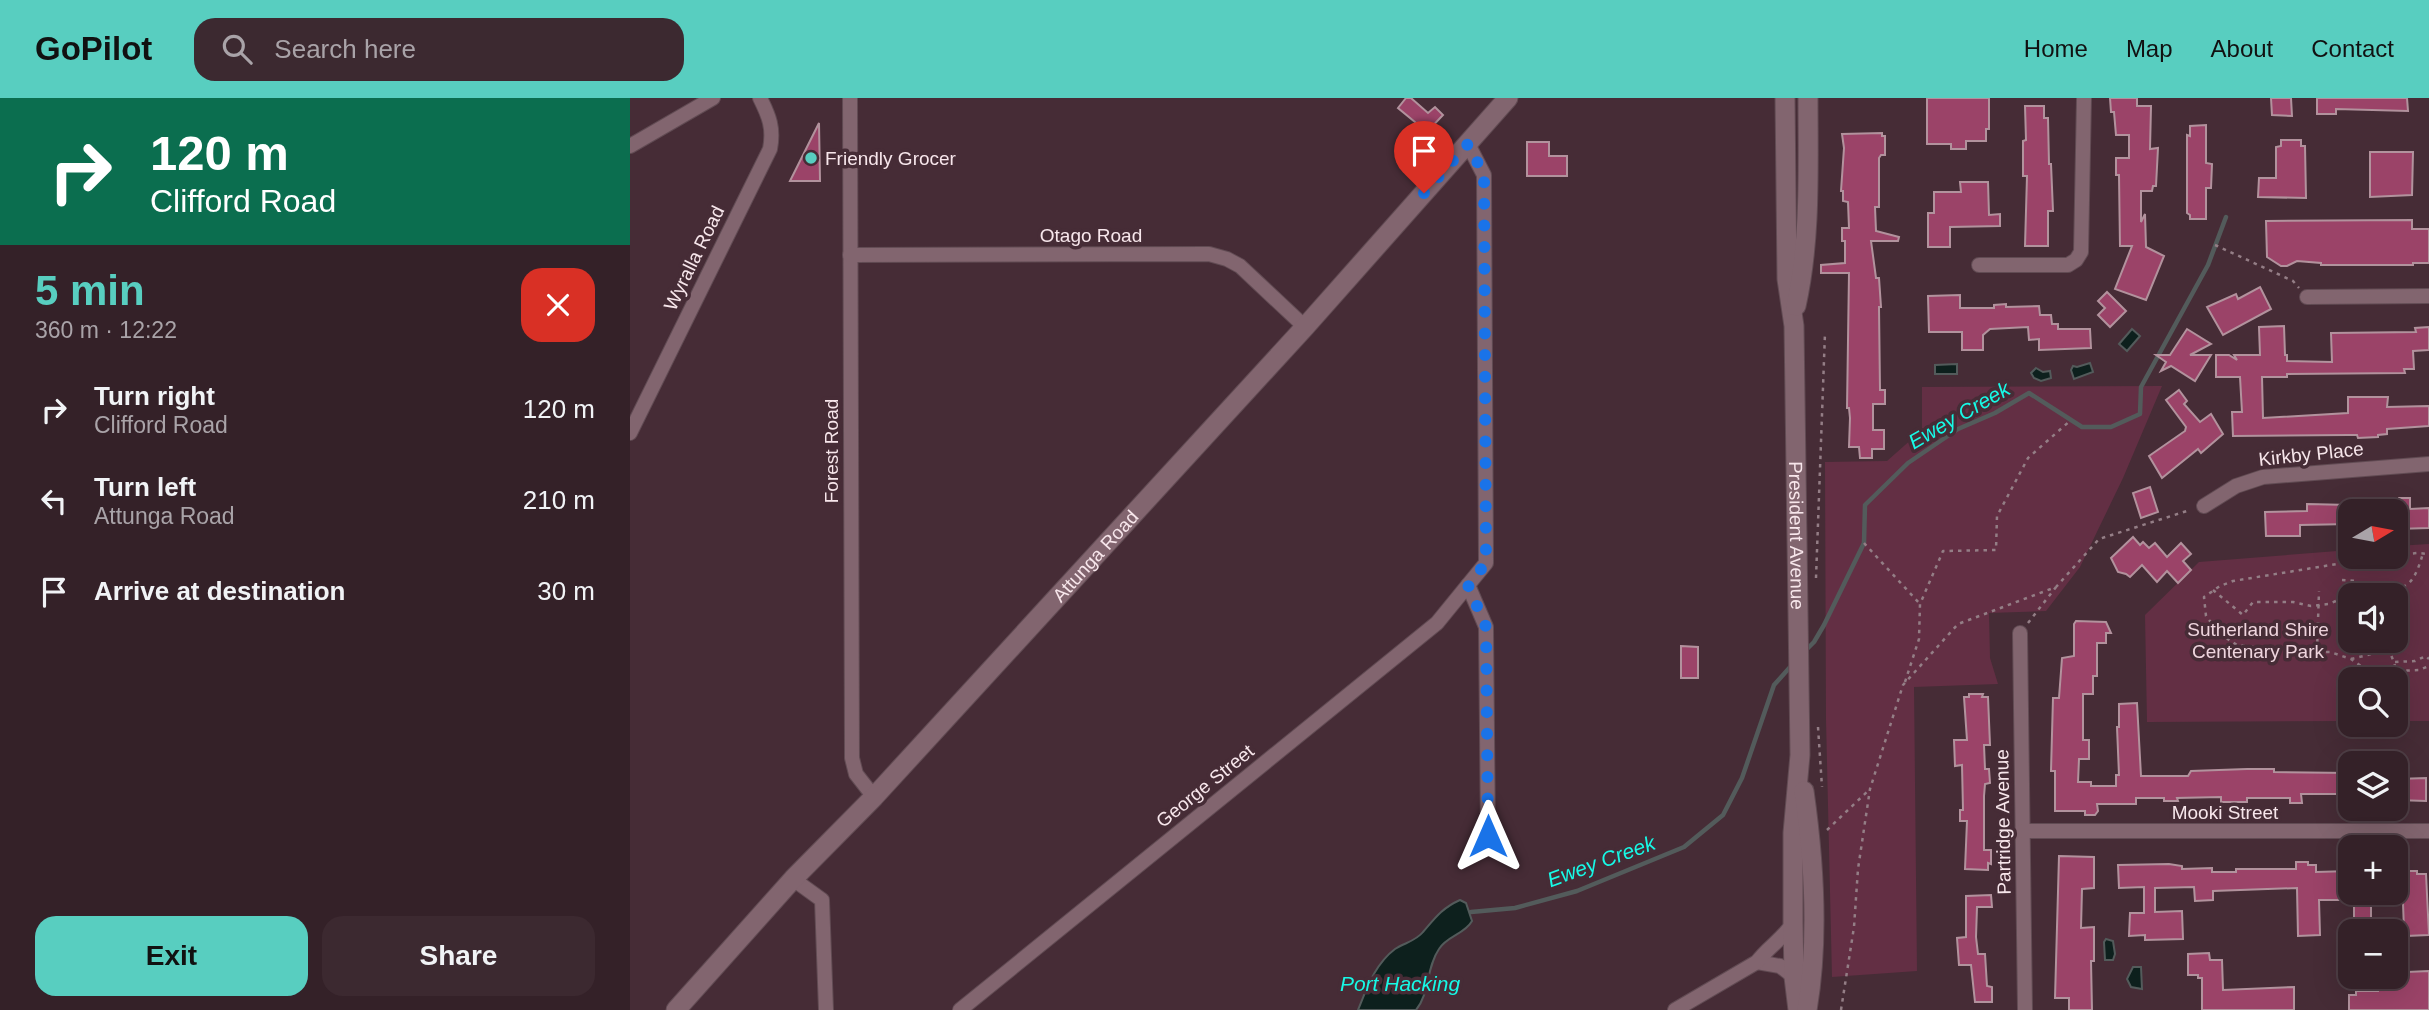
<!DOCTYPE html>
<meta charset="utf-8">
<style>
:root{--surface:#342128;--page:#3c2930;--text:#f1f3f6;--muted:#a9a3a8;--line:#4e3e45;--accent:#58cec0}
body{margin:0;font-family:Arial,sans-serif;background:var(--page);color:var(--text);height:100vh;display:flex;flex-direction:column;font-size:26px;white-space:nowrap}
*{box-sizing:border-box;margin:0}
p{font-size:23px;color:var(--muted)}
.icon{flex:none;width:38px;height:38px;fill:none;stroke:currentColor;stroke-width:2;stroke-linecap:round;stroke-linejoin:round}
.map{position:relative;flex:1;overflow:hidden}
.side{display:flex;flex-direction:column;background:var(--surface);width:630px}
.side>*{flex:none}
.guide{background:#0b6e4f;color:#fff;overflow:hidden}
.needle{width:46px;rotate:80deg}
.fabs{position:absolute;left:1708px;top:401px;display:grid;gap:14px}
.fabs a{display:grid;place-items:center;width:70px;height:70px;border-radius:14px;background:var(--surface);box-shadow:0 7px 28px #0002,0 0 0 2px var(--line);font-size:35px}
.pin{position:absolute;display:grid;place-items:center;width:60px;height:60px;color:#fff;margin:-72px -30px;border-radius:50% 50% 50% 0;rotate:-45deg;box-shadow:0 0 7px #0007}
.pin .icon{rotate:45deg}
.me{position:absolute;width:77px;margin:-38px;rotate:0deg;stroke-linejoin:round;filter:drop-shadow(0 0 5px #0008)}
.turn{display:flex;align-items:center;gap:24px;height:147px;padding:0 35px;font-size:32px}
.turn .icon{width:91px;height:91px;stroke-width:2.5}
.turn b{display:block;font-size:49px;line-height:60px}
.round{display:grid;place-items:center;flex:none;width:74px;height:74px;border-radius:21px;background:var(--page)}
.headline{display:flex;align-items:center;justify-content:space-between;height:119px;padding:0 35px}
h1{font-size:42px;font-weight:700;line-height:52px;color:var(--accent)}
.action{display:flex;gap:14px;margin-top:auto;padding:14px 35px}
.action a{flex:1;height:80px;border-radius:21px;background:var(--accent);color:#111;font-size:28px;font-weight:700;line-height:80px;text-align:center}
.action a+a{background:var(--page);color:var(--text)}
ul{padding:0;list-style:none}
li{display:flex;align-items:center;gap:21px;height:91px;padding:0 35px}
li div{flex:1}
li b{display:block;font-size:26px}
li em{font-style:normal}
header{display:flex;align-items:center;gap:42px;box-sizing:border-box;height:98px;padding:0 35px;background:var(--accent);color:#111}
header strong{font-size:33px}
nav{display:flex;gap:38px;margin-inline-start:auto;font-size:24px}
.search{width:490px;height:63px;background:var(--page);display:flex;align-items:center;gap:18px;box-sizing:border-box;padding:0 24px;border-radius:21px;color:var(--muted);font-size:26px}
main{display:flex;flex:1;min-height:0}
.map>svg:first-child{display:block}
.green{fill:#632f44;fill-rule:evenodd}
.water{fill:#0d201d;stroke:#535b5b;stroke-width:2}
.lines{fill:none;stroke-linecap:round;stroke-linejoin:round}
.stream{stroke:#535b5b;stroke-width:4.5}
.building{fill:#9b4368;stroke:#b2929d;stroke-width:2}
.street-casing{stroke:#614b53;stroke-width:16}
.secondary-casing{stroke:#614b53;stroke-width:21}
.path{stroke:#947e86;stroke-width:2.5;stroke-dasharray:3.5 5;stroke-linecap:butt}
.street{stroke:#82656f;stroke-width:14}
.secondary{stroke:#82656f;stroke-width:19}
.route{stroke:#1a73e8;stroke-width:12;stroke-dasharray:0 21.6}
.poi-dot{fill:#58cec0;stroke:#462c36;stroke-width:2.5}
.labels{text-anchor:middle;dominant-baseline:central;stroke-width:7;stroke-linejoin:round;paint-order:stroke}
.poi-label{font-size:19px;fill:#f7e6eb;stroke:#462c36;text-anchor:start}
.street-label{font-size:19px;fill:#f7e6eb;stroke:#462c36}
.park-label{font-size:19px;fill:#efd5de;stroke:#462c36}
.water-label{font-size:21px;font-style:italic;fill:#17f9e6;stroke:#462c36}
</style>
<header>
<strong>GoPilot</strong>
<div class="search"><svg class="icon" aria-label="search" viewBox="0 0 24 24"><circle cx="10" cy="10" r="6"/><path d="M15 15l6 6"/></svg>Search here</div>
<nav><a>Home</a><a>Map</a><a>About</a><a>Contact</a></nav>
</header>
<main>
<section class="side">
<div class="guide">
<div class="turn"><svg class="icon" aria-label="right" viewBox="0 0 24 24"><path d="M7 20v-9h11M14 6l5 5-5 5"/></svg><div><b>120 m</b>Clifford Road</div></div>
</div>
<div class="headline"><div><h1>5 min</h1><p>360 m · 12:22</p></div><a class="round" style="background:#d93025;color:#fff"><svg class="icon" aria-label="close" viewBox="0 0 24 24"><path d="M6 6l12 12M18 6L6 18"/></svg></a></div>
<ul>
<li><svg class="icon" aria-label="right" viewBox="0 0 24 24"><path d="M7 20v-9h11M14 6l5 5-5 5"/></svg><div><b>Turn right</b><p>Clifford Road</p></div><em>120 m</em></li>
<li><svg class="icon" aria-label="left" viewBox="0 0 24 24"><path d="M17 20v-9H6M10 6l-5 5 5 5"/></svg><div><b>Turn left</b><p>Attunga Road</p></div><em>210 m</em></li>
<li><svg class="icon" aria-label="arrive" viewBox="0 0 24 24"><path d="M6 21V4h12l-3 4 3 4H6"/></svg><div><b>Arrive at destination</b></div><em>30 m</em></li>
</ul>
<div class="action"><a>Exit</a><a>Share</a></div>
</section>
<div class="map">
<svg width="1799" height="912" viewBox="0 0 1799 912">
<rect width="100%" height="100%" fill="#462c36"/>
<!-- green -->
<g class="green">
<polygon points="1532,288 1493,380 1450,469 1416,513 1359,515 1360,560 1368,586 1284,589 1287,873 1202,879 1196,622 1195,364 1257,363 1292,332 1292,289"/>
<path d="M1799,446v177h-33v-42h-46v42l-203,1 -2,-107 54,-53 151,-12v6h46v-10zM1720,497h46v45h-46z"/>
</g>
<!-- water -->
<g class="water">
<polygon points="1502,231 1510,238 1497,253 1489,246"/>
<polygon points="1460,265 1463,274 1444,281 1441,272 1443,268 1447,269"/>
<polygon points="1327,266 1327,276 1305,276 1305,267"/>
<polygon points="1406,270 1413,274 1420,273 1421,280 1411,283 1404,280 1401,275"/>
<path d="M830,802l6,3 6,18c-7,13 -25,15 -33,28 -13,19 -9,44 -23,61h-58c9,-22 17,-46 37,-61 9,-6 21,-8 28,-17 12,-14 19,-24 37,-32z"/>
<polygon points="1476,841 1483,843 1485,856 1483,862 1475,862 1474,844"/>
<polygon points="1503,869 1511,869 1512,891 1501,889 1497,881"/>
</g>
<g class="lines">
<!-- stream -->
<g class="stream">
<polyline points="1174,554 1184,544 1194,527 1234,445 1235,407 1278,365 1328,331 1365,315 1399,295 1452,329 1481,329 1510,316 1511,289 1578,167 1596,119"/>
<polyline points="841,814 885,810 947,793 1054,749 1093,717 1112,680 1144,587 1161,568"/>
</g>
</g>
<!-- building -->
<g class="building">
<polygon points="776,0 781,0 798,15 805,9 813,17 797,34 768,10"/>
<polygon points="1297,0 1359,0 1359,31 1356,31 1356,43 1336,43 1336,51 1321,51 1321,46 1297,46"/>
<polygon points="1480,0 1507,0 1507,8 1521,8 1520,51 1528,50 1526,88 1523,88 1522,93 1511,93 1511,124 1515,116 1516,149 1534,158 1516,202 1485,191 1502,148 1490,148 1489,77 1486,77 1486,60 1499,60 1499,37 1486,37 1484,14 1481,14"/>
<polygon points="1641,0 1661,0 1662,18 1642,17"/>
<polygon points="1687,0 1777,0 1778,13 1706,11 1706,16 1687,16"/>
<polygon points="1395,8 1414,8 1414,20 1418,20 1419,66 1421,66 1423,113 1418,113 1418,148 1395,148 1397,78 1393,78 1393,43 1396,42"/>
<polygon points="189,25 190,83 160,83"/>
<polygon points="1576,27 1576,65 1582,66 1581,90 1576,90 1576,121 1560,121 1560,117 1557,115 1557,37 1560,38 1560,28"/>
<polygon points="1252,35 1252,38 1255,38 1255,57 1251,57 1249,60 1249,109 1245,109 1246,133 1269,139 1268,143 1241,143 1246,180 1249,180 1251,209 1249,209 1250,292 1255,292 1255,306 1243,306 1243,332 1254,332 1254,351 1242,351 1242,360 1230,360 1229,349 1219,349 1220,320 1219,310 1217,310 1219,175 1191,175 1191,167 1215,165 1215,143 1212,143 1212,130 1219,130 1218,104 1213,103 1213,93 1211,93 1214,50 1212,36"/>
<polygon points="1651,42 1671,42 1671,48 1675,48 1676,100 1628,99 1629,80 1646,80 1646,49 1651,48"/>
<polygon points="897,44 919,44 919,58 937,58 937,78 897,78"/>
<polygon points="1740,54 1783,54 1782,97 1740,99"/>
<polygon points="1330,84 1358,84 1359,117 1370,116 1370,128 1320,129 1320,149 1298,149 1298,115 1304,115 1304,94 1331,94"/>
<polygon points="1782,122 1782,131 1799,131 1799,165 1783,165 1783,167 1691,167 1691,165 1667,163 1657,168 1651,168 1637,159 1636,123"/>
<polygon points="1630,189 1641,211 1593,237 1577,209 1606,196 1608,201"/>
<polygon points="1477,194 1496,213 1480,229 1468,217 1475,210 1468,203"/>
<polygon points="1330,197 1330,210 1364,210 1364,207 1376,206 1376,209 1409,208 1410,217 1421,217 1422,226 1428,226 1428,231 1460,231 1461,250 1409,252 1409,241 1399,242 1398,229 1360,231 1353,237 1353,252 1332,252 1332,234 1299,234 1298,198"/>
<polygon points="1654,228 1655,257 1657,257 1657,263 1702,264 1701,235 1786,234 1785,230 1799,229 1799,252 1783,253 1784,271 1774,271 1775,275 1657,276 1657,279 1632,279 1633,320 1718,315 1718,299 1758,299 1757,309 1799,308 1799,328 1757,331 1757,336 1748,337 1748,339 1728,340 1727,337 1718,337 1603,338 1602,314 1612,314 1610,279 1586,279 1586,257 1599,257 1607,262 1604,257 1630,257 1629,229"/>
<polygon points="1557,231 1581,246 1560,257 1581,257 1565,283 1541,268 1531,273 1536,264 1526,257 1540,257"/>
<polygon points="1549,292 1557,303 1554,306 1570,324 1581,316 1593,336 1571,355 1568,351 1532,380 1519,358 1555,333 1556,329 1536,302"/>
<polygon points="1520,389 1528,414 1511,420 1503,395"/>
<polygon points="1769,400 1780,400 1780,411 1799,410 1799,430 1766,431 1766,403 1769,403"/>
<polygon points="1677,406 1720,407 1720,426 1670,427 1670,438 1636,438 1635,414 1677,413"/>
<polygon points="1503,439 1510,447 1513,444 1519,450 1525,445 1537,459 1551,445 1561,456 1553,463 1561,472 1548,485 1537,473 1527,484 1512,467 1500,479 1496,476 1488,474 1481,460"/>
<polygon points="1446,523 1476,524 1481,535 1476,535 1476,545 1467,545 1467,578 1463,578 1463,596 1453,596 1453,642 1459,642 1459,661 1449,661 1448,684 1461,684 1461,688 1486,688 1486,677 1489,677 1487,629 1489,629 1489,606 1507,605 1511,678 1558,678 1561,673 1617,671 1644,671 1644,674 1720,675 1720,696 1671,696 1672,705 1660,705 1660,700 1617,700 1617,704 1591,704 1591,699 1547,700 1548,703 1534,703 1534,700 1506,700 1506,706 1467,706 1468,713 1465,717 1455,717 1455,713 1425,713 1425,673 1421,673 1423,600 1429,600 1432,560 1444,558 1444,526"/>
<polygon points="1051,548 1068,549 1068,580 1051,580"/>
<polygon points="1339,596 1353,596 1352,599 1358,599 1360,647 1354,647 1355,671 1359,671 1360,685 1355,686 1354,698 1354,752 1361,752 1361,766 1358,765 1358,772 1335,771 1337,723 1330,723 1330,712 1333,712 1332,667 1325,668 1324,642 1337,642 1334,599 1339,599"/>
<polygon points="1796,680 1796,703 1767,702 1767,681"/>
<polygon points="1429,758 1464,759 1464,790 1452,791 1451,830 1464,829 1464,863 1461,863 1462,912 1439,912 1439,900 1425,900"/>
<polygon points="1666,764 1678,764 1678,767 1686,767 1686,774 1720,773 1720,802 1689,802 1690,837 1668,838 1667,790 1583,793 1583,802 1565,803 1564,789 1525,790 1525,814 1552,813 1553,841 1515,842 1515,837 1499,838 1500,815 1514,815 1514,789 1489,790 1488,767 1539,766 1552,768 1552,771 1582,770 1582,774 1606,774 1606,771 1666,771"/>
<polygon points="1768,773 1787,773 1787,776 1796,776 1799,837 1776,838 1777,874 1799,873 1799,912 1719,912 1719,897 1726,897 1726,893 1748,893 1748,878 1766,878 1766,832 1774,832 1773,805 1769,805"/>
<polygon points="1361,797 1362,809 1347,809 1346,839 1348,856 1355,856 1357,888 1362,889 1362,904 1345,904 1341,867 1329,867 1327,840 1336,839 1336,798"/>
<polygon points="1741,805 1741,823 1724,823 1724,806"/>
<polygon points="1579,855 1580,862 1592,862 1593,892 1664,889 1664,912 1572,912 1572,880 1568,880 1568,877 1558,877 1558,856"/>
</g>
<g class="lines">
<!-- street casing -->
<g class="street-casing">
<g id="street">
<polyline points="220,0 222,660 226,676 244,699"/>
<polyline points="838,46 854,77 856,465 838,487 856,529 858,738"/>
<polyline points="0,48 83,0"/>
<polyline points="220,157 579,156 597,161 610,168 675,229"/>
<polyline points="1349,167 1438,167 1446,162 1451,154 1454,0"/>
<polyline points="1677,199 1799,198"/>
<path d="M0,335l140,-284c4,-21 -1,-33 -10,-51"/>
<polyline points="1574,408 1606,388 1633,379 1799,366"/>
<polyline points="1390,535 1395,912"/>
<polyline points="1392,733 1799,733"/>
<polyline points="163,781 192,802 196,912"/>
<polyline points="1127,864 1150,868 1164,879"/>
<polyline points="330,912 807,525 838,487"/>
<path d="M1045,912l82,-48c11,-15 26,-23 36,-39"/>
</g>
</g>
<!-- secondary casing -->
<g class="secondary-casing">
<g id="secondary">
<path id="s1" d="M1155,0l2,181 7,47 6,429 -7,78v90l1,54 4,33"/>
<path d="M1166,208c15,-67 12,-139 12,-208"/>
<path d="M1174,693c10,70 15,149 3,219"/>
<path id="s2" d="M46,912l117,-131 81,-82 431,-470 203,-229"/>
</g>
</g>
<!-- path -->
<g class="path">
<polyline points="1585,147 1663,183 1669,190"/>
<polyline points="1234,445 1290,506"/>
<polyline points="1766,457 1787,455 1799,456"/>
<polyline points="1756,458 1603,483 1590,488 1574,499 1576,518 1590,536 1607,547 1665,554 1700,554 1721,561 1735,571 1747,574 1789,572 1799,568"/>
<polyline points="1186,480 1195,235"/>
<polyline points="1712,482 1726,483 1728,486"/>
<path d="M1583,492l30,25 10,-13h40l18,4 18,-2 16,-7 14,-13c38,0 50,19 64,-31"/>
<polyline points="1739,497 1739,487"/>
<polyline points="1398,525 1426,489"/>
<path d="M1756,542c2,12 9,20 10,32"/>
<polyline points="1687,553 1689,493"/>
<polyline points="1721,561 1758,552"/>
<polyline points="1765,564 1785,563 1796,558 1799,561"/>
<polyline points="1275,584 1289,541 1290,506 1313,453 1366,452 1367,418 1398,360 1441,322"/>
<polyline points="1188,629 1192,689"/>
<polyline points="1197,732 1240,691"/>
<polyline points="1211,912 1224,829 1228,771 1240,691 1273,587 1328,526 1426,489 1469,441 1560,412"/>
</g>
<!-- street -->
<use href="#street" class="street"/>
<!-- secondary -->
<use href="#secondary" class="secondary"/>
</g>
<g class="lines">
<!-- route -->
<polyline class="route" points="794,95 838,46 854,77 856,465 838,487 856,529 858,738"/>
</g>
<!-- markers -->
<circle class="poi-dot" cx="181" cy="60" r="7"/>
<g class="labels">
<!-- poi labels -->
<g class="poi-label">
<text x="195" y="60">Friendly Grocer</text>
</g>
<!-- street labels -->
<g class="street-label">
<text x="461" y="137">Otago Road</text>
<text transform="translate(64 160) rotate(-64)">Wyralla Road</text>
<text transform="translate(201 353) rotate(-90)">Forest Road</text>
<text transform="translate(1681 356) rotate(-6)">Kirkby Place</text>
<text stroke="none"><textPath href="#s1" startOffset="438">President Avenue</textPath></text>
<text stroke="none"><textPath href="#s2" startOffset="618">Attunga Road</textPath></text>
<text transform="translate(575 688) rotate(-39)">George Street</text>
<text x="1595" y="714">Mooki Street</text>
<text transform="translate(1373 724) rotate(-91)">Partridge Avenue</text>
</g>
<!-- park labels -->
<g class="park-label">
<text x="1628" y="531">Sutherland Shire<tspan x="1628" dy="22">Centenary Park</tspan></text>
</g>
<!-- water labels -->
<g class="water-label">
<text transform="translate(1329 317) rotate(-30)">Ewey Creek</text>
<text transform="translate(971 763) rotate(-20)">Ewey Creek</text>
<text x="770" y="885">Port Hacking</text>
</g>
</g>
</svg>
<div class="fabs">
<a><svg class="needle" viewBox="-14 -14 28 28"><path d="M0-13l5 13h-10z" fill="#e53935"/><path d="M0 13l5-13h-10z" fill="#a9a3a8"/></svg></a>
<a><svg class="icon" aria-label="sound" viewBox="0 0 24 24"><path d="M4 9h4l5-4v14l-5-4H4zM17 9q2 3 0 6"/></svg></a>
<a><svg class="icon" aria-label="search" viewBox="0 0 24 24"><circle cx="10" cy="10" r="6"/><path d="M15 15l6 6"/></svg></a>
<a><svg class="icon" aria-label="layers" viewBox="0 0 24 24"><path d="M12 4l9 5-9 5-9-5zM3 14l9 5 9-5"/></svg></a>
<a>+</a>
<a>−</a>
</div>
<div class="pin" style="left:794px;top:95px;background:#d93025"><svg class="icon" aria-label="arrive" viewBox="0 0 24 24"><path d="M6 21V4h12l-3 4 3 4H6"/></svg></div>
<svg class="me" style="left:858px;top:738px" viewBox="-20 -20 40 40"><path d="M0-17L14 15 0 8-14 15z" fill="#1a73e8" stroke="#fff" stroke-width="4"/></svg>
</div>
</main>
